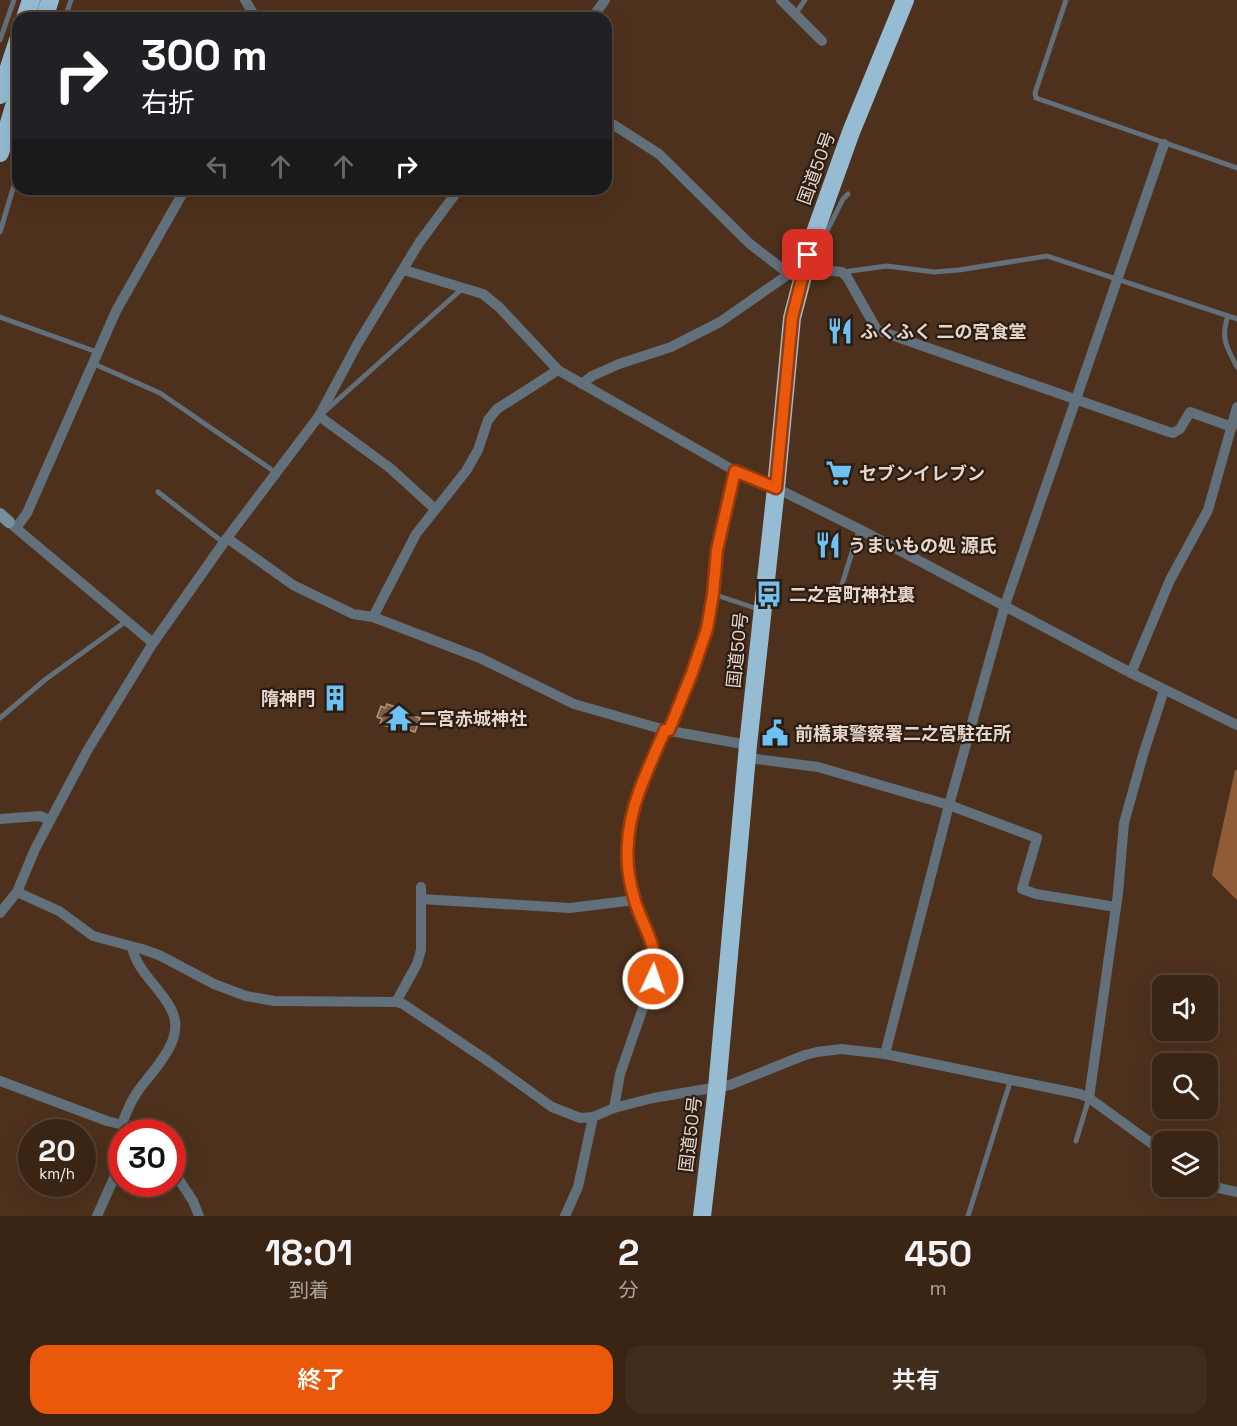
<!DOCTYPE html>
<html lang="ja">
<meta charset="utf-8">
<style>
:root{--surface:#3a2515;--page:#412d1e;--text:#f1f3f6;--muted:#aba5a0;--line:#544234;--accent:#ea580c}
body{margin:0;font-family:"Space Grotesk","Noto Sans JP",sans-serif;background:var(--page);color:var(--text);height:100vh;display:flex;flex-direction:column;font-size:22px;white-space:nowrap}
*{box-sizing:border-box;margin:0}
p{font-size:20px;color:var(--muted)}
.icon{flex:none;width:33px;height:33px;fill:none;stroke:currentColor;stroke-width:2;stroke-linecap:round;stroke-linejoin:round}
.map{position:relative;height:1216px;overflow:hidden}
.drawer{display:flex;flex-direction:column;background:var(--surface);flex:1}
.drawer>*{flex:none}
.top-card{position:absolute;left:12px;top:12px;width:600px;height:183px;border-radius:18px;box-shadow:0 6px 24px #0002,0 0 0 2px var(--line);background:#202124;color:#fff;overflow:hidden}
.tools{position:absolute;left:1152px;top:975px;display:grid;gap:12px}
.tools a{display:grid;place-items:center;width:66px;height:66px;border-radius:12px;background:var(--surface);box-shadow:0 6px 24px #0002,0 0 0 2px var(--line);font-size:30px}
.speed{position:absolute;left:18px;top:1119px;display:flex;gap:12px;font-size:30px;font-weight:700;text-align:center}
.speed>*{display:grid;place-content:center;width:78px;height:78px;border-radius:50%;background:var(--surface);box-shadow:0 6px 24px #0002,0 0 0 2px var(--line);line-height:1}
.speed small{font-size:15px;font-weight:400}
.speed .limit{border:9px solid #d22;background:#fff;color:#111}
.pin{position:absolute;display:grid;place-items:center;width:51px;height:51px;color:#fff;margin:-26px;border-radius:12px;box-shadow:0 3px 9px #0006}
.me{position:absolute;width:66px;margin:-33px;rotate:3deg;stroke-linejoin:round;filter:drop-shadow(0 0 4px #0008)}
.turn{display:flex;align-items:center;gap:21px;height:126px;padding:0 30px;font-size:27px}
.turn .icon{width:78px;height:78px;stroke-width:2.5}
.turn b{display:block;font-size:42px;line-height:51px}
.lanes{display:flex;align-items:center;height:57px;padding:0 30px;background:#0003;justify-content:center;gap:30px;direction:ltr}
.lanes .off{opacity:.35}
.eta{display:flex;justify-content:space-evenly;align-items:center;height:102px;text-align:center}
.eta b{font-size:36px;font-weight:600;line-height:42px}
.cta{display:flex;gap:12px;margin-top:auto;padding:12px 30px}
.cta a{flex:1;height:69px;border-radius:18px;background:var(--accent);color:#fff;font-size:24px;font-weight:600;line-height:69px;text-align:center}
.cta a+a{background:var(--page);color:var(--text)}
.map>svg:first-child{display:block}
.forest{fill:#8f5c37}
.building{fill:#7b5c46;stroke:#b4927b;stroke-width:1.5}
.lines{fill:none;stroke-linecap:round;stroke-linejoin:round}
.lane{stroke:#61707a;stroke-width:5}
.street{stroke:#61707a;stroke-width:10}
.secondary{stroke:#778f9e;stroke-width:12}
.highway{stroke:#96bcd3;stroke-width:18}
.route-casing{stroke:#983908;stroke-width:15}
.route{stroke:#ea580c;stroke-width:10}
.labels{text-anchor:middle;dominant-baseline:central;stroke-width:4.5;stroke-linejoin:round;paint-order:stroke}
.street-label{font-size:18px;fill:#e7d5c9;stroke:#2a1d14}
.poi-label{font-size:18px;font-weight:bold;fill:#e7d5c9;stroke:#2a1d14;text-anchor:start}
</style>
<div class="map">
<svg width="1237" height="1216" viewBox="0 0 1237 1216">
<rect width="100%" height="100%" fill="#4d311c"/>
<!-- forest -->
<polygon class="forest" points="1235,770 1237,770 1237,900 1212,875"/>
<!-- building -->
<g class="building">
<polygon points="332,690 342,693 337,708 327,705"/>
<polygon points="387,704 401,709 400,711 420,718 415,732 395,725 394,728 380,724 382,719 377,717 381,706 385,708"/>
</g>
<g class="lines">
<!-- lane -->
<g class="lane">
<polyline points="1066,0 1035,93 1036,98 1237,168"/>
<polyline points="796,13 805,0"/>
<polyline points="65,18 71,0"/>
<polyline points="0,40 14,0"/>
<polyline points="0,232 18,172"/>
<polyline points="817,240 823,239 843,199 848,194"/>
<polyline points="843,272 887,266 934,272 959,270 1047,256 1237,319"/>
<path d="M1228,316c-8,23 -1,31 9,51"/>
<polyline points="0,317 97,352"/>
<polyline points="92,363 160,393 275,472"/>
<polyline points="323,413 463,288"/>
<polyline points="158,492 224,543"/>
<polyline points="713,594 758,609"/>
<polyline points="839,594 859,530"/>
<polyline points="0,718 46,679 125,622"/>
<polyline points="669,730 692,673 707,629 713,594 717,550 735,471"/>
<polyline points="1076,1141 1089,1098"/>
<polyline points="968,1216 1011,1079"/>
</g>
<!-- street -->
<g class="street">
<polyline points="245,0 256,18"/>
<polyline points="781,0 822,41"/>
<polyline points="592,18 605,0"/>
<polyline points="606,120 659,154 750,244 789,274"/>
<polyline points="404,270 483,294 499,307 558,370 735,471 776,488 859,529 1131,673 1237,725"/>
<polyline points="582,384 592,376 619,364 671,347 720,322 789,274 816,270 833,271 842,272 847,277 877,330 1169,432 1173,433 1180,429 1190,412 1232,427"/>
<polyline points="319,416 390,468 435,509"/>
<polyline points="11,524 153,643"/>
<polyline points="16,528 27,513 116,311 185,189"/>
<polyline points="227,538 293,585 353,614 373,617 480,658 574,704 665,730 748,745"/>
<polyline points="373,617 416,534 466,471 478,450 488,420 497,409 558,370"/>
<polyline points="1131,673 1170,580 1208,510 1237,407"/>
<polyline points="748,758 818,767 949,805 1037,838 1022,889 1036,894 1116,907"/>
<polyline points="0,819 40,816 50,820"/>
<polyline points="17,892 59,911 93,936 142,949 159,955 214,984 246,996 274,1001 396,1002 403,1004 488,1061 552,1107 580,1118 593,1117 614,1108 653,1098 730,1085 805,1055 817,1052 841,1049 885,1054 1080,1094 1089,1098 1162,1151"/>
<polyline points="421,899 570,908 635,900"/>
<polyline points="0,913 17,892 35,849 87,751 153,643 227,538 319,416 358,343 419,243 459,189"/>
<polyline points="396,1002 417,964 421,950 421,887"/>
<polyline points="885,1054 949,805 1005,605 1164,144"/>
<polyline points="0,1081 107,1121 135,1128 141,1132"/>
<polyline points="1089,1098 1118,893 1124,823 1143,755 1164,690"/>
<path d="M614,1108l6,-34 33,-95c8,-30 -10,-51 -18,-78 -20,-64 5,-114 30,-171"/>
<path d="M122,1124c4,-11 8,-21 14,-30 15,-23 52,-54 35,-85 -11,-22 -34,-37 -39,-62"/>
<polyline points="172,1169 193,1201 199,1216"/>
<polyline points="1208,1182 1219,1188 1237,1192"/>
<polyline points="97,1216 122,1160"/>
<polyline points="565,1216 578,1187 593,1117"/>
</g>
<!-- secondary -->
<polyline class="secondary" points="0,514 9,522"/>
<!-- highway -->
<g class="highway">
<polyline points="25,18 31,0"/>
<polyline points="44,18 50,0"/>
<polyline points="0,95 18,40"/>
<polyline points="0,153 18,93"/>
<polyline points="702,1216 717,1088 748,745 776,488 792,318 813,238 851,132 905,0"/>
</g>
</g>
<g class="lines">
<!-- route casing -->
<g class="route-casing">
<path id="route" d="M653,979c8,-30 -10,-51 -18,-78 -21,-66 5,-113 30,-171h4l23,-57 15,-44 6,-35 4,-44 18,-79 41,17 16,-170 16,-63"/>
</g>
<!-- route -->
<use href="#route" class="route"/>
</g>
<!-- icons -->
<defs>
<g id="restaurant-bare" transform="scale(2.07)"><path d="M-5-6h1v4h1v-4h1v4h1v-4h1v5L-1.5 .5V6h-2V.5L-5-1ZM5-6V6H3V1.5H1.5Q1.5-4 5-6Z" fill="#6dc2f3" stroke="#2a1d14" stroke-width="2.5" paint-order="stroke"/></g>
<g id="supermarket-bare" transform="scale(2.07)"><path d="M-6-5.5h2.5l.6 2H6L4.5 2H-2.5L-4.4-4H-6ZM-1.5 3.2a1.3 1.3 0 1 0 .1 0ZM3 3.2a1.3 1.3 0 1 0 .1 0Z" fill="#6dc2f3" stroke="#2a1d14" stroke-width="2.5" paint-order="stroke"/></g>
<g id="bus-bare" transform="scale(2.07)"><path d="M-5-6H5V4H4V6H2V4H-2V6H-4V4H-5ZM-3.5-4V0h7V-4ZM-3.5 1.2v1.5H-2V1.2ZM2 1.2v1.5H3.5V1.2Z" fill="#6dc2f3" stroke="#2a1d14" stroke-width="2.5" paint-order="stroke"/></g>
<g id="building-bare" transform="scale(2.07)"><path d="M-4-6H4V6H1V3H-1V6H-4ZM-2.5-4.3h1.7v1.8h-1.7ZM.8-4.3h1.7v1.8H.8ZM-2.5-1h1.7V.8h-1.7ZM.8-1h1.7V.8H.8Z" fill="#6dc2f3" stroke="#2a1d14" stroke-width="2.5" paint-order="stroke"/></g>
<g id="temple-bare" transform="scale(2.07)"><path d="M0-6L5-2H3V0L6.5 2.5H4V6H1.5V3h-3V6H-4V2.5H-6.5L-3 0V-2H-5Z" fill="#6dc2f3" stroke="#2a1d14" stroke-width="2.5" paint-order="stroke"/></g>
<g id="civic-bare" transform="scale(2.07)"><path d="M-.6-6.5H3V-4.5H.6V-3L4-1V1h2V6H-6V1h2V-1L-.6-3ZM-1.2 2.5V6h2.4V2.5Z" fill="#6dc2f3" stroke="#2a1d14" stroke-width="2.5" paint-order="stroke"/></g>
</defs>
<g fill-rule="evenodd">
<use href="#restaurant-bare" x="840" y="331"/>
<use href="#supermarket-bare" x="839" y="473"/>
<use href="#restaurant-bare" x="828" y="545"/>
<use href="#bus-bare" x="769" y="594"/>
<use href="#building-bare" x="335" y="698"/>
<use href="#temple-bare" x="399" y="718"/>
<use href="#civic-bare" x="775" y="733"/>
</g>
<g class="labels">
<!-- street labels -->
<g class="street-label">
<text transform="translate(816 168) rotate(-70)">国道50号</text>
<text transform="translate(737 650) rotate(-84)">国道50号</text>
<text transform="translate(690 1134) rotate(-83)">国道50号</text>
</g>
<!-- poi labels -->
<g class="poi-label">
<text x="860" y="331">ふくふく 二の宮食堂</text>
<text x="859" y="473">セブンイレブン</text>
<text x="848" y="545">うまいもの処 源氏</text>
<text x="789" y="594">二之宮町神社裏</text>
<text x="315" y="698" text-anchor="end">隋神門</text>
<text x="419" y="718">二宮赤城神社</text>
<text x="795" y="733">前橋東警察署二之宮駐在所</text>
</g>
</g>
</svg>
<div class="tools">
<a><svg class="icon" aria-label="sound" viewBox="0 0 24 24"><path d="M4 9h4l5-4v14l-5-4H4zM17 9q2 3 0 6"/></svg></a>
<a><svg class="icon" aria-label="search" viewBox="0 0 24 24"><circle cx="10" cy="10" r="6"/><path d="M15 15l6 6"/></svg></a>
<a><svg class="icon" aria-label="layers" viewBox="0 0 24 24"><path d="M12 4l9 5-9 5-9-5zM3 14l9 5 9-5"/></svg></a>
</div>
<div class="speed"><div>20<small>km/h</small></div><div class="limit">30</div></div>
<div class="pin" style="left:808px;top:255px;background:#d93025"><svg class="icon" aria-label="arrive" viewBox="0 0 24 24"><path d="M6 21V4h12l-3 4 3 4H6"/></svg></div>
<svg class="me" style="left:653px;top:979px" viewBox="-20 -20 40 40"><circle r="17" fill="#ea580c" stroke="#fff" stroke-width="3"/><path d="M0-11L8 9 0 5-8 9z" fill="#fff"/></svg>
<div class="top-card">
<div class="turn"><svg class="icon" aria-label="right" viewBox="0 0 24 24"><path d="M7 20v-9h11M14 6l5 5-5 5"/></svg><div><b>300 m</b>右折</div></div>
<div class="lanes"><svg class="icon off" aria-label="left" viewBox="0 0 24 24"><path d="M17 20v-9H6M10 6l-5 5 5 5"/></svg><svg class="icon off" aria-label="ahead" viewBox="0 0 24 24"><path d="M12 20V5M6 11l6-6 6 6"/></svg><svg class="icon off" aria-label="ahead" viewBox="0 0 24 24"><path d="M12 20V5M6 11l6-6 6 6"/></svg><svg class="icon" aria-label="right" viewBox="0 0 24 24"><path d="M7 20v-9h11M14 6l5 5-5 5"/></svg></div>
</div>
</div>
<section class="drawer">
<div class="eta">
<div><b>18:01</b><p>到着</p></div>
<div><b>2</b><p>分</p></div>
<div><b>450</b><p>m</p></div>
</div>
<div class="cta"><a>終了</a><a>共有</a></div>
</section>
